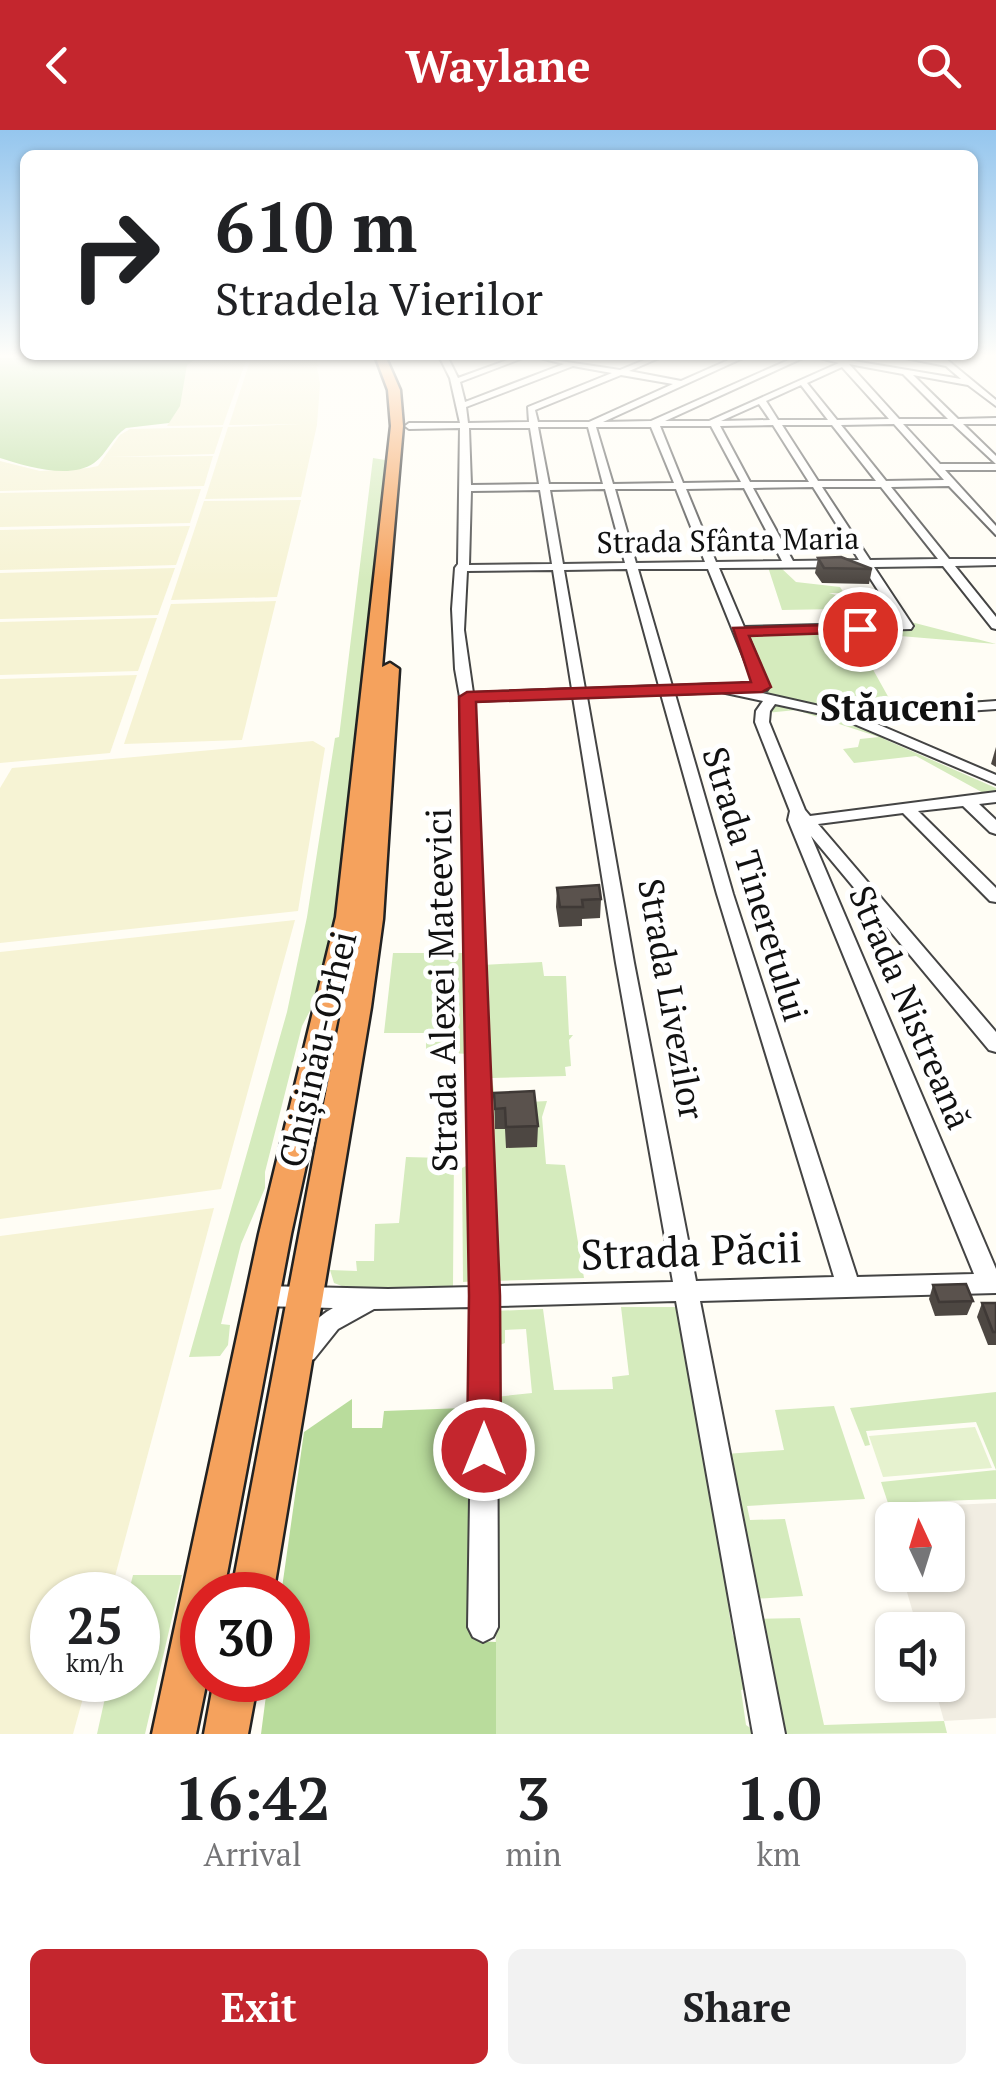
<!DOCTYPE html>
<meta charset="utf-8">
<style>
:root{--surface:#fff;--page:#f2f2f2;--text:#202124;--muted:#757577;--accent:#c4262e}
body{margin:0;font-family:"PT Serif",serif;background:var(--page);color:var(--text);height:100vh;display:flex;flex-direction:column;font-size:38px;white-space:nowrap}
*{box-sizing:border-box;margin:0}
p{font-size:32px;color:var(--muted)}
.icon{flex:none;width:55px;height:55px;fill:none;stroke:currentColor;stroke-width:2;stroke-linecap:round;stroke-linejoin:round}
.map{position:relative;height:1604px;overflow:hidden}
.sheet{display:flex;flex-direction:column;background:var(--surface);flex:1}
.sheet>*{flex:none}
.banner{position:absolute;left:20px;top:20px;width:958px;height:210px;border-radius:15px;box-shadow:0 2px 8px #0004;background:#fff;color:var(--text);overflow:hidden}
.needle{width:65px;rotate:356deg}
.buttons{position:absolute;left:875px;top:1372px;display:grid;gap:20px}
.buttons a{display:grid;place-items:center;width:90px;height:90px;border-radius:15px;background:var(--surface);box-shadow:0 2px 8px #0004;font-size:50px}
.speed{position:absolute;left:30px;top:1442px;display:flex;gap:20px;font-size:50px;font-weight:700;text-align:center}
.speed>*{display:grid;place-content:center;width:130px;height:130px;border-radius:50%;background:var(--surface);box-shadow:0 2px 8px #0004;line-height:1}
.speed small{font-size:25px;font-weight:400}
.speed .limit{border:15px solid #d22;background:#fff;color:#111}
.pin{position:absolute;display:grid;place-items:center;width:85px;height:85px;color:#fff;margin:-42px;border:5px solid #fff;border-radius:50%;box-shadow:0 2px 10px #0007}
.me{position:absolute;width:110px;margin:-55px;rotate:0deg;stroke-linejoin:round;filter:drop-shadow(0 0 8px #0008)}
.turn{display:flex;align-items:center;gap:35px;height:210px;padding:0 30px;font-size:45px}
.turn .icon{width:130px;height:130px;stroke-width:2.5}
.turn b{display:block;font-size:70px;line-height:85px}
.eta{display:flex;justify-content:space-evenly;align-items:center;height:170px;text-align:center}
.eta b{font-size:60px;font-weight:700;line-height:70px}
.action{display:flex;gap:20px;margin-top:auto;padding:20px 30px}
.action a{flex:1;height:115px;border-radius:15px;background:var(--accent);color:#fff;font-size:40px;font-weight:700;line-height:115px;text-align:center}
.action a+a{background:var(--page);color:var(--text)}
header{display:flex;justify-content:space-between;align-items:center;height:130px;padding:0 30px;background:var(--accent);color:#fff;font-size:45px;font-weight:700}
.map>svg:first-child{display:block}
.farmland{fill:#f6f3d4}
.green{fill:#d5ebbd}
.forest{fill:#b9dc9c}
.pitch{fill:#e6f2cf}
.plaza{fill:#f1ede2}
.lines{fill:none;stroke-linecap:round;stroke-linejoin:round}
.minor-casing{stroke:#444;stroke-width:4}
.highway-casing{stroke:#222;stroke-width:5}
.minor{fill:#fff;fill-rule:evenodd}
.highway{fill:#f5a25d;fill-rule:evenodd}
.wall{fill:#4d4742}
.building{fill:#5a524d;stroke:#3f3936;stroke-width:2.5}
.route{fill:#c4262e;stroke:#7f191e;stroke-width:2.5}
.labels{text-anchor:middle;dominant-baseline:central;stroke-width:10;stroke-linejoin:round;paint-order:stroke}
.far-street-label{font-size:30px;fill:#111;stroke:#fff}
.street-label{font-size:35px;fill:#111;stroke:#fff}
.far-district-label{font-size:38px;font-weight:bold;fill:#111;stroke:#fff}
.near-street-label{font-size:42px;fill:#111;stroke:#fff}
</style>
<header><svg class="icon" aria-label="back" viewBox="0 0 24 24"><path d="M15 5l-7 7 7 7"/></svg>Waylane<svg class="icon" aria-label="search" viewBox="0 0 24 24"><circle cx="10" cy="10" r="6"/><path d="M15 15l6 6"/></svg></header>
<div class="map">
<svg width="996" height="1604" viewBox="0 0 996 1604">
<rect width="100%" height="100%" fill="#fffdf5"/>
<!-- farmland -->
<g class="farmland">
<polygon points="197,228 247,228 223,295 167,296 179,276 187,235"/>
<polygon points="251,228 317,230 319,236 281,237 317,237 320,254 317,295 301,367 205,369 228,297 303,294 229,295"/>
<polygon points="223,297 214,324 106,327 213,326 204,356 0,361 0,331 40,341 88,338 98,336 120,305 130,299"/>
<polygon points="201,359 190,393 0,397 0,363"/>
<polygon points="301,370 277,467 171,470 204,371"/>
<polygon points="190,396 176,435 0,440 0,400"/>
<polygon points="175,438 158,485 0,489 0,443"/>
<polygon points="276,471 242,610 124,614 171,474"/>
<polygon points="157,488 138,541 0,545 0,492"/>
<polygon points="137,545 110,623 0,633 0,549"/>
<polygon points="313,611 325,618 298,781 0,813 0,658 12,638"/>
<polygon points="295,790 221,1059 0,1089 0,822"/>
<polygon points="214,1078 110,1465 52,1465 52,1550 88,1550 73,1604 0,1604 0,1106"/>
</g>
<!-- green -->
<g class="green">
<polygon points="373,328 385,330 384,362 343,758 323,856 302,896 265,1042 265,1058 241,1114 221,1194 230,1195 228,1215 220,1226 189,1227 287,882 307,787 335,608 339,607"/>
<polygon points="717,437 780,437 796,452 840,457 844,463 829,463 849,469 884,468 891,478 782,480 768,437"/>
<polygon points="911,492 996,514 852,502 890,570 996,570 843,582 733,559 769,559 744,502 906,501 915,498"/>
<polygon points="778,574 838,588 890,608 884,609 996,658 996,663 987,665 916,626 854,633 843,619 858,617 860,609 879,607 796,580 766,583"/>
<polygon points="393,823 469,823 470,924 426,922 426,903 384,903"/>
<polygon points="542,832 544,846 566,846 569,905 573,905 569,910 571,936 565,937 566,946 492,948 496,974 547,971 542,987 546,1034 565,1035 584,1148 495,1151 482,835"/>
<polygon points="454,1022 453,1156 347,1158 334,1153 330,1140 357,1141 356,1131 374,1131 375,1094 399,1093 406,1027 444,1028"/>
<polygon points="472,1033 477,1151 463,1152 462,1038"/>
<polygon points="621,1177 676,1177 737,1481 729,1482 733,1506 739,1509 751,1559 741,1560 746,1595 759,1604 496,1604 495,1267 532,1263 526,1199 505,1200 505,1213 492,1218 494,1181 543,1179 554,1260 613,1259 612,1247 629,1245"/>
<polygon points="996,1262 996,1369 888,1373 881,1352 996,1340 976,1292 866,1301 870,1315 865,1316 850,1278"/>
<polygon points="834,1276 865,1369 747,1376 750,1390 785,1389 803,1466 752,1469 725,1324 784,1320 775,1280"/>
<polygon points="133,1445 182,1445 145,1604 97,1604 109,1550 138,1550 138,1465 128,1465"/>
<polygon points="800,1488 824,1595 944,1591 947,1603 785,1604 756,1489"/>
</g>
<!-- forest -->
<g class="forest">
<path d="M0,228h197l-10,7 -7,41 -11,17 -43,5c-14,9 -19,26 -32,35 -24,17 -69,3 -94,-5z"/>
<polygon points="352,1269 352,1298 382,1298 384,1281 464,1278 478,1284 477,1511 496,1512 496,1604 261,1604 268,1550 288,1550 288,1465 281,1465 304,1302"/>
</g>
<!-- pitch -->
<polygon class="pitch" points="975,1297 992,1338 883,1347 869,1306"/>
<!-- plaza -->
<polygon class="plaza" points="996,1373 996,1588 944,1591 934,1555 948,1555 948,1500 918,1500 902,1445 948,1445 948,1390 892,1390 892,1411 883,1378"/>
<g class="lines">
<!-- minor casing -->
<g class="minor-casing">
<path id="minor" d="M440,228h8l10,20 55,-20h10l-63,24 5,20 99,-38 -24,-6 80,12 29,-12h10l-30,13 52,10 52,-23h10l-140,64 48,-1 142,-63h10l-138,63h44l130,-58 -19,-5h16l125,21 -15,-13 -40,-8 33,2 -2,-2h8l51,42v6l-28,-21 -55,-10 45,44 38,-1v6h-33l33,32v8l-43,-40h-50l37,40h56v6h-51l51,56v9l-47,-49 -58,1 58,72h47v6l-41,1 41,51v12l-4,-1 -49,-62 -69,1 39,59 -2,3 -164,5 22,53 -2,3 -14,1 93,21 150,-11v8l-133,9 133,57v9l-156,-66 -65,-14 -5,7 -1,11 36,88 5,6 186,-24v10l-17,2 17,16v14l-6,-2 -27,-26 -45,5 78,77v14l-6,-1 -87,-88 -85,11 178,208v20l-7,-2 -178,-214 185,433v24l-296,8 85,433h-32l-77,-433 -179,5 1,321 -5,10 -10,5 -10,-5 -5,-10 5,-320 -99,2 -36,20 -24,30 -9,3 -9,-3 -3,-8c8,-17 23,-34 40,-43l-70,-2 -8,-3 -4,-7 4,-7 8,-3 125,3 85,-2 -13,-590 -5,-28 -3,-60 3,-41 3,-4 2,-136 -51,1 -4,-3 4,-3h51l-10,-45zM849,234l54,10 45,45h-49zM573,236l39,7 -84,34 1,15 -61,1 -2,-16zM842,237l47,52 -52,1 -30,-37zM621,245l52,9 -84,38h-51l-3,-12zM801,255l27,35h-50l-12,-19zM759,274l11,16 -49,1zM894,294l50,56 -58,1 -45,-56zM773,295l36,57h-59l-30,-56zM782,295h50l44,56h-58zM660,296h51l30,56 -58,1zM538,297h50l15,57h-54zM596,297h55l23,56 -61,1zM469,298h61l9,56 -68,1zM813,357l46,73 -66,1 -40,-73zM822,357h59l57,72 -68,1zM744,358l38,73 -66,1 -30,-73zM605,359l20,74 -62,1 -13,-74zM615,359h61l29,73 -69,1zM540,360l12,74 -83,1 2,-74zM863,437l36,56 -155,4 -25,-59zM627,439l32,117 -74,3 -21,-119zM638,439h70l46,114h-12l-6,4 -15,-3 -49,2zM553,440l19,119 -99,4 -9,-63 3,-59zM721,562l42,9 -7,10 -1,11 35,89 -2,9 186,454 -117,3 -124,-383 -58,-200zM661,564l56,200 117,383 -138,4 -62,-318 -47,-266zM573,567l43,266 57,319 -176,4 -23,-585z"/>
</g>
<!-- highway casing -->
<g class="highway-casing">
<g id="highway">
<polygon points="376,228 386,228 400,260 403,296 382,537 390,533 399,539 383,789 371,877 273,1465 231,1465 355,810 291,1104 223,1465 202,1465 202,1550 207,1550 196,1604 152,1604 259,1104 336,787 391,296 388,260"/>
<polygon points="214,1550 258,1550 248,1604 204,1604"/>
</g>
</g>
<!-- minor -->
<use href="#minor" class="minor"/>
<!-- highway -->
<use href="#highway" class="highway"/>
</g>
<!-- wall -->
<g class="wall">
<polygon points="818,428 872,439 869,454 822,453 815,443"/>
<polygon points="996,617 996,637 991,634"/>
<polygon points="557,758 601,769 600,788 582,789 582,796 559,797 556,777"/>
<polygon points="494,963 538,996 537,1017 506,1018 505,999 495,999"/>
<polygon points="933,1155 973,1171 967,1185 935,1186 929,1169"/>
<polygon points="982,1173 996,1173 996,1215 988,1215 977,1187"/>
</g>
<!-- building -->
<g class="building">
<polygon points="841,427 872,439 824,438 818,428"/>
<polygon points="599,755 601,769 582,770 583,777 560,777 557,758"/>
<polygon points="534,961 538,996 506,997 505,978 495,979 494,963"/>
<polygon points="966,1154 973,1171 939,1172 933,1155"/>
<polygon points="982,1173 996,1173 996,1202 993,1202"/>
</g>
<!-- sky -->
<linearGradient id="sky" x2="0" y2="1"><stop stop-color="#95c6ee"/><stop offset="0.5" stop-color="#fffefa"/><stop offset="1" stop-color="#fffefa" stop-opacity="0"/></linearGradient>
<rect width="996" height="452" fill="url(#sky)"/>
<!-- route -->
<polygon class="route" points="860,494 868,499 866,502 749,506 771,557 762,562 476,572 500,1166 501,1320 496,1331 484,1336 472,1331 467,1320 469,1166 459,567 467,562 751,552 733,498"/>
<g class="labels">
<!-- far-street labels -->
<g class="far-street-label">
<text transform="translate(728 410) rotate(-1)">Strada Sfânta Maria</text>
</g>
<!-- street labels -->
<g class="street-label">
<text transform="translate(756 754) rotate(73)">Strada Tineretului</text>
<text transform="translate(441 860) rotate(-91)">Strada Alexei Mateevici</text>
<text transform="translate(672 869) rotate(80)">Strada Livezilor</text>
<text transform="translate(911 877) rotate(67)">Strada Nistreană</text>
<text transform="translate(317 919) rotate(-77)">Chișinău-Orhei</text>
</g>
<!-- far-district labels -->
<g class="far-district-label">
<text x="898" y="577">Stăuceni</text>
</g>
<!-- near-street labels -->
<g class="near-street-label">
<text transform="translate(691 1120) rotate(-2)">Strada Păcii</text>
</g>
</g>
</svg>
<div class="buttons">
<a><svg class="needle" viewBox="-14 -14 28 28"><path d="M0-13l5 13h-10z" fill="#e53935"/><path d="M0 13l5-13h-10z" fill="#757577"/></svg></a>
<a><svg class="icon" aria-label="sound" viewBox="0 0 24 24"><path d="M4 9h4l5-4v14l-5-4H4zM17 9q2 3 0 6"/></svg></a>
</div>
<div class="speed"><div>25<small>km/h</small></div><div class="limit">30</div></div>
<div class="pin" style="left:860px;top:499px;background:#d93025"><svg class="icon" aria-label="arrive" viewBox="0 0 24 24"><path d="M6 21V4h12l-3 4 3 4H6"/></svg></div>
<svg class="me" style="left:484px;top:1320px" viewBox="-20 -20 40 40"><circle r="17" fill="#c4262e" stroke="#fff" stroke-width="3"/><path d="M0-11L8 9 0 5-8 9z" fill="#fff"/></svg>
<div class="banner">
<div class="turn"><svg class="icon" aria-label="right" viewBox="0 0 24 24"><path d="M7 20v-9h11M14 6l5 5-5 5"/></svg><div><b>610 m</b>Stradela Vierilor</div></div>
</div>
</div>
<section class="sheet">
<div class="eta">
<div><b>16:42</b><p>Arrival</p></div>
<div><b>3</b><p>min</p></div>
<div><b>1.0</b><p>km</p></div>
</div>
<div class="action"><a>Exit</a><a>Share</a></div>
</section>
